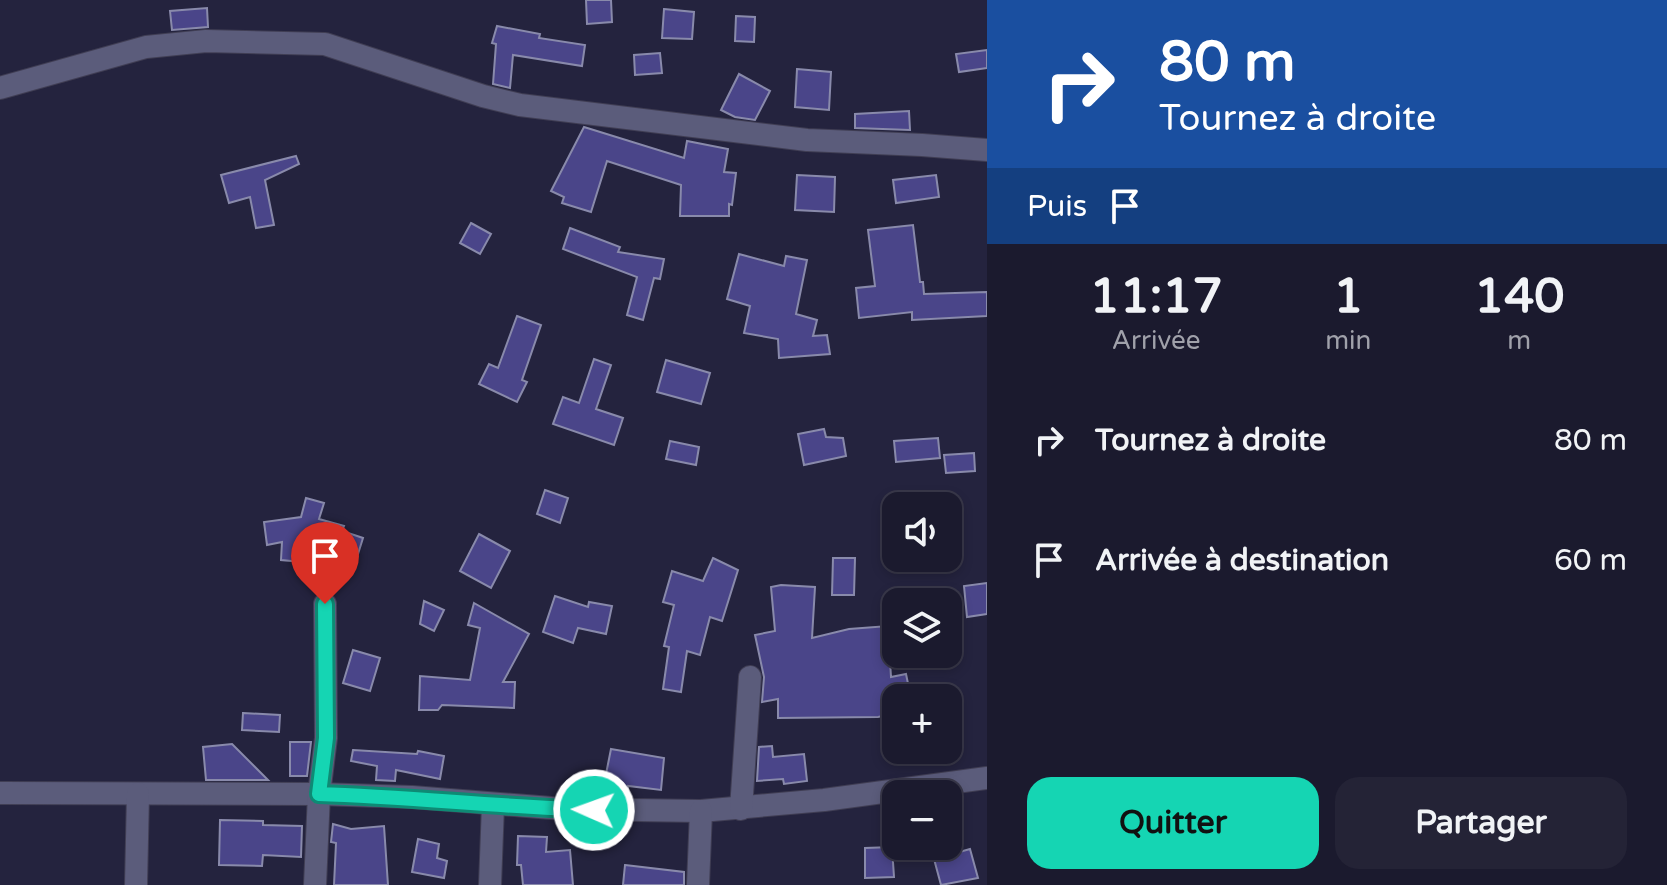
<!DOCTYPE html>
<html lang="fr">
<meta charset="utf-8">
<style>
:root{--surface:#1b1a2e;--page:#242336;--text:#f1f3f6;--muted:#a0a1aa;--line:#39384a;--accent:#15d5b3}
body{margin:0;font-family:"Varela Round",sans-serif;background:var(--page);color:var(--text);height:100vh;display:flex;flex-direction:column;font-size:30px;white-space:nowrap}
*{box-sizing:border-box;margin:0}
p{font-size:26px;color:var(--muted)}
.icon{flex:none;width:44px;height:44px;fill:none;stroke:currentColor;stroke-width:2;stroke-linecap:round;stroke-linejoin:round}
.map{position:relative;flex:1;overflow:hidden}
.side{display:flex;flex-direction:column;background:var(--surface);width:680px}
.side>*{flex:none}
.hud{background:#1a4fa0;color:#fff;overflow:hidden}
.fabs{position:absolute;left:882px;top:492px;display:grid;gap:16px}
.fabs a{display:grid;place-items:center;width:80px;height:80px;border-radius:16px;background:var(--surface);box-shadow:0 4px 12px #0003,0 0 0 2px var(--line);font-size:40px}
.pin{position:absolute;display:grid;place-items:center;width:68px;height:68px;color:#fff;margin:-82px -34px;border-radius:50% 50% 50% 0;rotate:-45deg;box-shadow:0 0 8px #0007}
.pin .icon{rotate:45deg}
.me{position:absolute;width:88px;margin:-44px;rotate:272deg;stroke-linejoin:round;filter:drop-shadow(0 0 6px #0008)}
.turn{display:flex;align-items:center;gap:28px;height:168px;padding:0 40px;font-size:36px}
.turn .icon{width:104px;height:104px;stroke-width:2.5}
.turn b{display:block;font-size:56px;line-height:68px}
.then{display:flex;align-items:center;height:76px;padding:0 40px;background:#0003;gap:16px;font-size:30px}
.eta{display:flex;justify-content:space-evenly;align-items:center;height:136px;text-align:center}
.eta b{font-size:48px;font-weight:700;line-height:56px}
.cta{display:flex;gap:16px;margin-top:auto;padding:16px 40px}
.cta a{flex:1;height:92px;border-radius:24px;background:var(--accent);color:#111;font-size:32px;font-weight:700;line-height:92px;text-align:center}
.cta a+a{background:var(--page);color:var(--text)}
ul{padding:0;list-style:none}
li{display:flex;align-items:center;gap:24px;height:120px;padding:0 40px}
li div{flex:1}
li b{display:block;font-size:30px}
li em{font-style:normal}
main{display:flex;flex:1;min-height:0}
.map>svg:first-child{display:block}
.building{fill:#4a4589;stroke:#898aab;stroke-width:2}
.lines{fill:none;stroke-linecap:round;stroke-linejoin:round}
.minor-casing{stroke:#403e54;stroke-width:24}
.minor{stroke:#5b5c7b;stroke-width:22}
.route-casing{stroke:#0e8a74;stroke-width:20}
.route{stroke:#15d5b3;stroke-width:14}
</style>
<main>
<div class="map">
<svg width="987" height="885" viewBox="0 0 987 885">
<rect width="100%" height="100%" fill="#24233e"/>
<!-- building -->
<g class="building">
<polygon points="586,0 611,0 612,22 587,24"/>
<polygon points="207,8 208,27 172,30 170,11"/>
<polygon points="664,9 694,12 692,39 662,38"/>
<polygon points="736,16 755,17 754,42 735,41"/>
<polygon points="497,26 540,34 539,38 585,45 582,66 513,55 510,88 493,84 496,44 492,43"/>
<polygon points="987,50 987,68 959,72 956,54"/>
<polygon points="660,53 662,73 635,75 634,55"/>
<polygon points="797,69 831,72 829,110 795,107"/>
<polygon points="739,74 770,91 755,120 735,117 721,110"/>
<polygon points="909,111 910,130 855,128 855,114"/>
<polygon points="584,127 684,158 687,141 728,149 724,172 736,173 732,205 729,204 729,216 680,216 681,185 607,161 591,212 562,203 564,197 551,191"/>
<polygon points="296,156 299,164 265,180 274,225 256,228 250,197 229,203 221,175"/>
<polygon points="797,175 835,177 834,212 795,210"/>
<polygon points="936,175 939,197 896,203 893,180"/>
<polygon points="471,223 491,234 480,254 460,243"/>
<polygon points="913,225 920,282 923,282 924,294 987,292 987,316 912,320 912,312 859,318 856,288 875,286 868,230"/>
<polygon points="570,228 620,247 618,252 664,259 660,279 654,278 643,320 627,315 637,277 563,249"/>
<polygon points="739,254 784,266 786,256 807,260 796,314 817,320 813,336 827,335 830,354 779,358 778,339 744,333 750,306 727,299"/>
<polygon points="517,316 541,325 522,380 527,382 517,402 479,384 489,364 498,368"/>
<polygon points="594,359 611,365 596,409 623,418 614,445 553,424 563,397 579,403"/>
<polygon points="666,360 710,373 701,404 657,392"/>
<polygon points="824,429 826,437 843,438 846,456 804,465 798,434"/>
<polygon points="938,438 940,458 896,462 894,441"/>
<polygon points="670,441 699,447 696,465 666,459"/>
<polygon points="974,453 975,471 946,473 944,455"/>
<polygon points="545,490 568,498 560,523 537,514"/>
<polygon points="306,498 324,503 319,519 344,526 342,531 363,538 358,554 305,539 302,562 281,560 282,542 267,545 264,522 301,517"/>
<polygon points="479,534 510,551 491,588 460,571"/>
<polygon points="713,558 738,570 722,621 710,617 700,655 687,651 681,692 663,689 669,647 664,646 674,605 663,602 672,571 703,581"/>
<polygon points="833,558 855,558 854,595 832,595"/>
<polygon points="987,583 987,614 967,617 964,586"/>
<polygon points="781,585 815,587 812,638 849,629 888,626 891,677 906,674 911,698 896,698 896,713 878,717 778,718 778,699 762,702 764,677 755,635 775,631 771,587"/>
<polygon points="555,596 588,607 589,602 612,606 606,634 578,628 573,643 543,632"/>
<polygon points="424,601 444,610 434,631 420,624"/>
<polygon points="474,603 529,634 503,682 515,682 514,708 442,705 438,710 419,710 420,676 470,680 480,628 468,625"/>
<polygon points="353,650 380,658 370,691 343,683"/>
<polygon points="243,713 280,715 279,732 242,730"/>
<polygon points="290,742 311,742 307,776 290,776"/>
<polygon points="232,744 268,780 206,780 203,747"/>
<polygon points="772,746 773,757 804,754 807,781 784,784 783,779 757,781 759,747"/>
<polygon points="611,749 664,758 661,790 628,786 628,789 604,784"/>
<polygon points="353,750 417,754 418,751 444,756 440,779 396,770 395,781 376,780 377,766 351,761"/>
<polygon points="220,820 263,821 263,825 302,826 301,857 263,855 262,866 219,865"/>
<polygon points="333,824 351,829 384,826 388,885 334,885 336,843 331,842"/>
<polygon points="518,836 547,837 546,852 570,850 573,885 523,885 521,865 517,865"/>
<polygon points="418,839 439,844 437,858 447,861 444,878 412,872"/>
<polygon points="892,847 894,877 865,878 865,848"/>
<polygon points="970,849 978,878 941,885 934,859"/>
<polygon points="625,865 684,872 684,885 623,885"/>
</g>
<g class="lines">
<!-- minor casing -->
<g class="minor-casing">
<g id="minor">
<polyline points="0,88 146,47 206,41 325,44 483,96 520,105 807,140 922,145 987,150"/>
<polyline points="0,793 319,794 412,797 564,809 701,811 824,800 987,778"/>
<polyline points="741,809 750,677"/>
<polyline points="136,885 138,794"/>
<polyline points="315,885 319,794 326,738 325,604"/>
<polyline points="490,885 493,805"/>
<polyline points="698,885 701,811"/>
</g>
</g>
<!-- minor -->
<use href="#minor" class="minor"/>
</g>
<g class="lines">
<!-- route casing -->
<g class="route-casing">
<path id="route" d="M325,604l1,134 -7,56c92,3 183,13 275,16"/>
</g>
<!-- route -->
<use href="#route" class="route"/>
</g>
</svg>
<div class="fabs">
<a><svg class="icon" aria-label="sound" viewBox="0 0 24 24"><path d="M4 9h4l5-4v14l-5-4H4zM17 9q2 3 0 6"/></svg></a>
<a><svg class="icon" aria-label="layers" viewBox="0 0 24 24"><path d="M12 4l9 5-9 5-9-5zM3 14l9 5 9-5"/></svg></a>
<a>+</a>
<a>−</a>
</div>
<div class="pin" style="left:325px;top:604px;background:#d93025"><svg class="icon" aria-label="arrive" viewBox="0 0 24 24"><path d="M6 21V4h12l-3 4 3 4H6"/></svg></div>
<svg class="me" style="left:594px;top:810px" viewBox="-20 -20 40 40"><circle r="17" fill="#15d5b3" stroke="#fff" stroke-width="3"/><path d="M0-11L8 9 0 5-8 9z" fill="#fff"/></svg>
</div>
<section class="side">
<div class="hud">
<div class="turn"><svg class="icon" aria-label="right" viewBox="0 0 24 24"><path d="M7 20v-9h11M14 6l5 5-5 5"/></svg><div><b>80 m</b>Tournez à droite</div></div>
<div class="then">Puis<svg class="icon" aria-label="arrive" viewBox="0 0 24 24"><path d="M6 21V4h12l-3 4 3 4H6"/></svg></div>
</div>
<div class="eta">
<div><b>11:17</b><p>Arrivée</p></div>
<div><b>1</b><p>min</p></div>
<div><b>140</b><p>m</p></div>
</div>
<ul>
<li><svg class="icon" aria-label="right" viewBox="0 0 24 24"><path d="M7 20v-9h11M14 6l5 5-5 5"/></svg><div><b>Tournez à droite</b></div><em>80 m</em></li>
<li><svg class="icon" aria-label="arrive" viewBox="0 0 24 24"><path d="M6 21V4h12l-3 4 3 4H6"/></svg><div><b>Arrivée à destination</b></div><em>60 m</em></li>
</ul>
<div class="cta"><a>Quitter</a><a>Partager</a></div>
</section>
</main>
